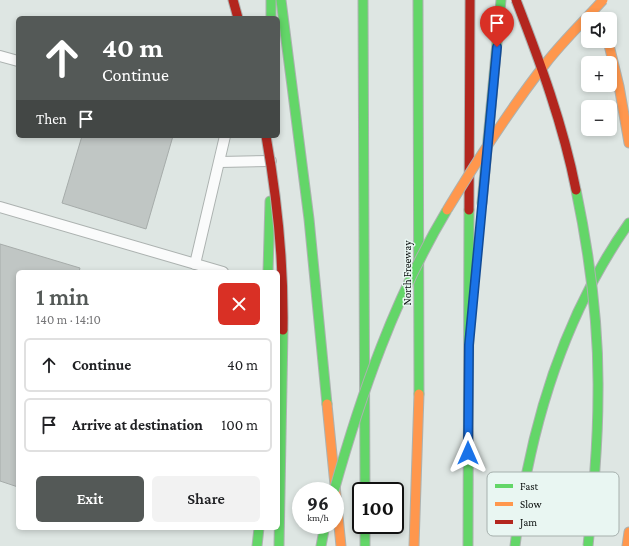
<!DOCTYPE html>
<meta charset="utf-8">
<style>
:root{--surface:#fff;--page:#f2f2f2;--text:#202124;--muted:#757577;--line:#e0e0e0;--accent:#545957}
body{margin:0;font-family:"Crimson Pro",serif;background:var(--page);color:var(--text);height:100vh;display:flex;flex-direction:column;font-size:15px;white-space:nowrap}
*{box-sizing:border-box;margin:0}
p{font-size:13px;color:var(--muted)}
.icon{flex:none;width:22px;height:22px;fill:none;stroke:currentColor;stroke-width:2;stroke-linecap:round;stroke-linejoin:round}
.map{position:relative;flex:1;overflow:hidden}
.drawer{position:absolute;left:16px;top:270px;width:264px;height:260px;display:flex;flex-direction:column;background:var(--surface);border-radius:6px;box-shadow:0 2px 6px #0003}
.drawer>*{flex:none}
.guide{position:absolute;left:16px;top:16px;width:264px;height:122px;border-radius:6px;box-shadow:0 2px 6px #0003;background:#545957;color:#fff;overflow:hidden}
.tools{position:absolute;left:581px;top:12px;display:grid;gap:8px}
.tools a{display:grid;place-items:center;width:36px;height:36px;border-radius:6px;background:var(--surface);box-shadow:0 2px 6px #0003;font-size:20px}
.speed{position:absolute;left:292px;top:482px;display:flex;gap:8px;font-size:20px;font-weight:700;text-align:center}
.speed>*{display:grid;place-content:center;width:52px;height:52px;border-radius:50%;background:var(--surface);box-shadow:0 2px 6px #0003;line-height:1}
.speed small{font-size:10px;font-weight:400}
.speed .limit{border:2px solid #111;border-radius:6px;background:#fff;color:#111}
.pin{position:absolute;display:grid;place-items:center;width:34px;height:34px;color:#fff;margin:-41px -17px;border-radius:50% 50% 50% 0;rotate:-45deg;box-shadow:0 0 4px #0007}
.pin .icon{rotate:45deg}
.me{position:absolute;width:44px;margin:-22px;rotate:0deg;stroke-linejoin:round;filter:drop-shadow(0 0 3px #0008)}
.turn{display:flex;align-items:center;gap:14px;height:84px;padding:0 20px;font-size:18px}
.turn .icon{width:52px;height:52px;stroke-width:2.5}
.turn b{display:block;font-size:28px;line-height:34px}
.then{display:flex;align-items:center;height:38px;padding:0 20px;background:#0003;gap:8px;font-size:15px}
.round{display:grid;place-items:center;flex:none;width:42px;height:42px;border-radius:6px;background:var(--page)}
.head{display:flex;align-items:center;justify-content:space-between;height:68px;padding:0 20px}
h1{font-size:24px;font-weight:600;line-height:30px;color:var(--accent)}
.primary-button{display:flex;gap:8px;margin-top:auto;padding:8px 20px}
.primary-button a{flex:1;height:46px;border-radius:6px;background:var(--accent);color:#fff;font-size:16px;font-weight:600;line-height:46px;text-align:center}
.primary-button a+a{background:var(--page);color:var(--text)}
ul{padding:0;list-style:none}
li{display:flex;align-items:center;gap:12px;height:54px;margin:0 8px 6px;padding:0 12px;border:2px solid var(--line);border-radius:6px}
li div{flex:1}
li b{display:block;font-size:15px}
li em{font-style:normal}
.map>svg:first-child{display:block}
.building{fill:#c0c6c4;stroke:#a6acaa}
.lines{fill:none;stroke-linecap:round;stroke-linejoin:round}
.lane-casing{stroke:#acb2b0;stroke-width:12}
.fast-casing{stroke:#acb2b0;stroke-width:11}
.slow-casing{stroke:#acb2b0;stroke-width:11}
.jam-casing{stroke:#acb2b0;stroke-width:11}
.lane{stroke:#fafbfb;stroke-width:10}
.fast{stroke:#63d668;stroke-width:9}
.slow{stroke:#ff974d;stroke-width:9}
.jam{stroke:#b3261e;stroke-width:9}
.fast-bridge-casing{stroke:#acb2b0;stroke-width:11;stroke-linecap:butt}
.slow-bridge-casing{stroke:#acb2b0;stroke-width:11;stroke-linecap:butt}
.jam-bridge-casing{stroke:#acb2b0;stroke-width:11;stroke-linecap:butt}
.fast-bridge{stroke:#63d668;stroke-width:9}
.slow-bridge{stroke:#ff974d;stroke-width:9}
.jam-bridge{stroke:#b3261e;stroke-width:9}
.route-casing{stroke:#114b97;stroke-width:10}
.route{stroke:#1a73e8;stroke-width:7}
.labels{text-anchor:middle;dominant-baseline:central;stroke-width:3;stroke-linejoin:round;paint-order:stroke}
.street-label{font-size:11px;fill:#090d0c;stroke:#e9f6f2}
.key{fill:#e9f6f2;stroke:#a6b0ad;stroke-width:1}
.key-label{font-size:11px;fill:#090d0c}
</style>
<div class="map">
<svg width="629" height="546" viewBox="0 0 629 546">
<rect width="100%" height="100%" fill="#dee6e3"/>
<!-- building -->
<g class="building">
<polygon points="82,136 173,136 146,229 62,203"/>
<polygon points="0,244 80,268 79,272 18,272 18,487 0,481"/>
</g>
<g class="lines">
<!-- lane casing -->
<g class="lane-casing">
<g id="lane">
<polyline points="0,56 18,61"/>
<polyline points="220,162 271,161"/>
<polyline points="0,207 223,272"/>
<polyline points="195,264 225,136"/>
</g>
</g>
<!-- fast casing -->
<g class="fast-casing">
<g id="fast">
<polyline points="271,0 271,18"/>
<polyline points="281,0 309,219 327,404"/>
<polyline points="363,0 365,491"/>
<polyline points="418,0 419,394"/>
<polyline points="482,203 501,0"/>
<polyline points="268,272 270,201"/>
<polyline points="365,525 365,546"/>
<polyline points="257,546 259,528"/>
<polyline points="321,546 325,525"/>
<polyline points="468,546 469,210"/>
<path d="M515,546c14,-115 46,-227 114,-323"/>
</g>
</g>
<!-- slow casing -->
<g class="slow-casing">
<g id="slow">
<polyline points="608,41 619,86 629,143"/>
<polyline points="327,404 341,546"/>
<polyline points="414,546 419,394"/>
<polyline points="627,546 629,532"/>
</g>
</g>
<!-- jam casing -->
<g class="jam-casing">
<g id="jam">
<polyline points="233,0 238,18"/>
<polyline points="469,210 470,0"/>
</g>
</g>
<!-- lane -->
<use href="#lane" class="lane"/>
<!-- fast -->
<use href="#fast" class="fast"/>
<!-- slow -->
<use href="#slow" class="slow"/>
<!-- jam -->
<use href="#jam" class="jam"/>
<!-- fast-bridge casing -->
<g class="fast-bridge-casing">
<g id="fast-bridge">
<path d="M576,190c14,67 23,135 22,204 0,51 -5,102 -10,152"/>
<path d="M334,491c27,-97 61,-194 113,-281"/>
<polyline points="279,546 283,330"/>
</g>
</g>
<!-- slow-bridge casing -->
<g class="slow-bridge-casing">
<path id="slow-bridge" d="M447,210c31,-51 62,-100 99,-147 17,-22 38,-42 57,-63"/>
</g>
<!-- jam-bridge casing -->
<g class="jam-bridge-casing">
<g id="jam-bridge">
<path d="M516,0c24,62 47,124 60,190"/>
<path d="M266,136c12,67 18,126 17,194"/>
</g>
</g>
<!-- fast-bridge -->
<use href="#fast-bridge" class="fast-bridge"/>
<!-- slow-bridge -->
<use href="#slow-bridge" class="slow-bridge"/>
<!-- jam-bridge -->
<use href="#jam-bridge" class="jam-bridge"/>
</g>
<g class="lines">
<!-- route casing -->
<g class="route-casing">
<polyline id="route" points="468,453 469,345 497,47"/>
</g>
<!-- route -->
<use href="#route" class="route"/>
</g>
<g class="labels">
<!-- street labels -->
<g class="street-label">
<text transform="translate(407 273) rotate(-90)">North Freeway</text>
</g>
</g>
<!-- legend -->
<rect x="487" y="472" width="132" height="64" rx="6" class="key"/>
<rect x="495" y="484" width="18" height="4" fill="#63d668"/>
<rect x="495" y="502" width="18" height="4" fill="#ff974d"/>
<rect x="495" y="520" width="18" height="4" fill="#b3261e"/>
<g class="key-label">
<text x="520" y="490">Fast</text>
<text x="520" y="508">Slow</text>
<text x="520" y="526">Jam</text>
</g>
</svg>
<div class="tools">
<a><svg class="icon" aria-label="sound" viewBox="0 0 24 24"><path d="M4 9h4l5-4v14l-5-4H4zM17 9q2 3 0 6"/></svg></a>
<a>+</a>
<a>−</a>
</div>
<div class="speed"><div>96<small>km/h</small></div><div class="limit">100</div></div>
<div class="pin" style="left:497px;top:47px;background:#d93025"><svg class="icon" aria-label="arrive" viewBox="0 0 24 24"><path d="M6 21V4h12l-3 4 3 4H6"/></svg></div>
<svg class="me" style="left:468px;top:453px" viewBox="-20 -20 40 40"><path d="M0-17L14 15 0 8-14 15z" fill="#1a73e8" stroke="#fff" stroke-width="4"/></svg>
<div class="guide">
<div class="turn"><svg class="icon" aria-label="ahead" viewBox="0 0 24 24"><path d="M12 20V5M6 11l6-6 6 6"/></svg><div><b>40 m</b>Continue</div></div>
<div class="then">Then<svg class="icon" aria-label="arrive" viewBox="0 0 24 24"><path d="M6 21V4h12l-3 4 3 4H6"/></svg></div>
</div>
<section class="drawer">
<div class="head"><div><h1>1 min</h1><p>140 m · 14:10</p></div><a class="round" style="background:#d93025;color:#fff"><svg class="icon" aria-label="close" viewBox="0 0 24 24"><path d="M6 6l12 12M18 6L6 18"/></svg></a></div>
<ul>
<li><svg class="icon" aria-label="ahead" viewBox="0 0 24 24"><path d="M12 20V5M6 11l6-6 6 6"/></svg><div><b>Continue</b></div><em>40 m</em></li>
<li><svg class="icon" aria-label="arrive" viewBox="0 0 24 24"><path d="M6 21V4h12l-3 4 3 4H6"/></svg><div><b>Arrive at destination</b></div><em>100 m</em></li>
</ul>
<div class="primary-button"><a>Exit</a><a>Share</a></div>
</section>
</div>
